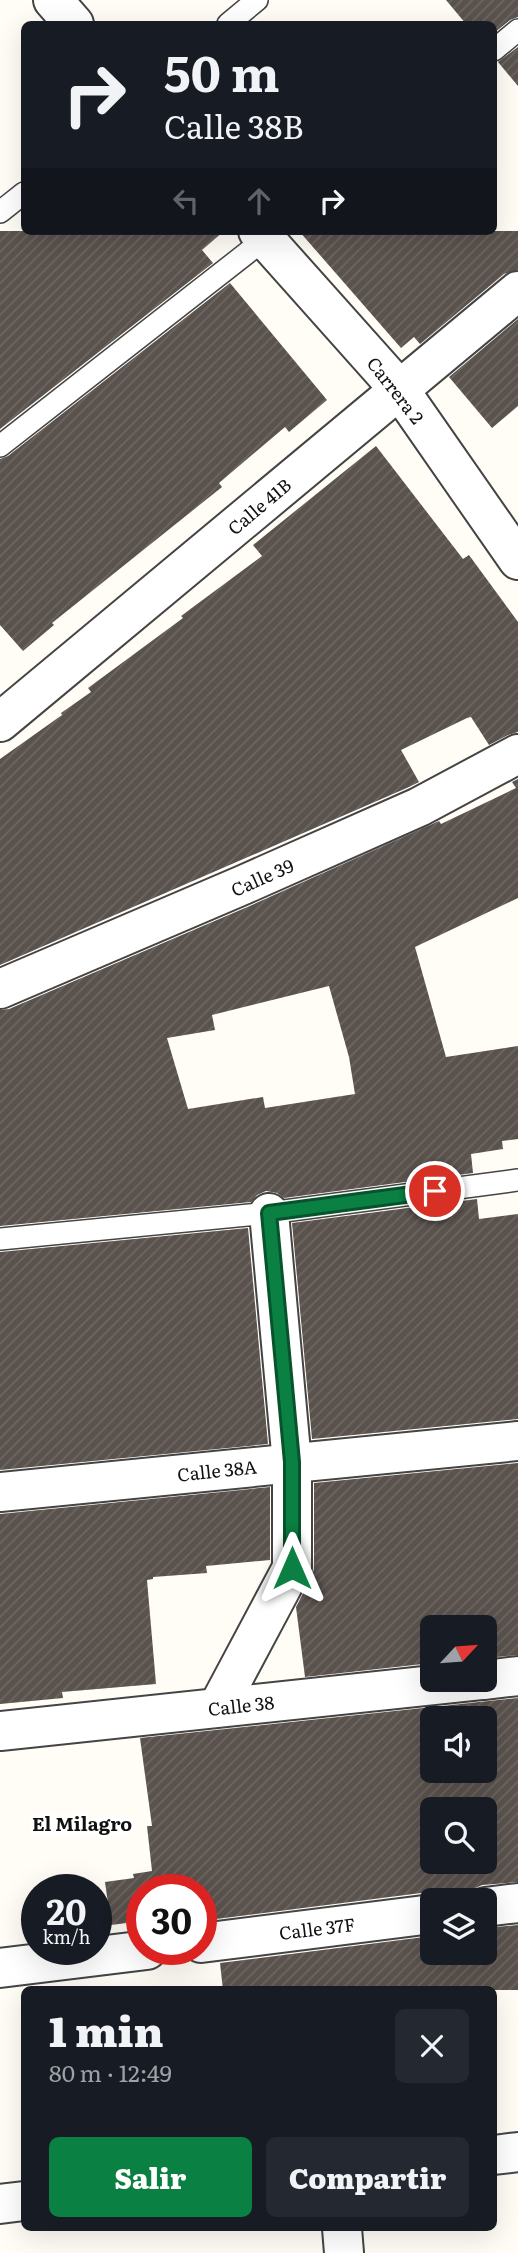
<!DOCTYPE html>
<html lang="es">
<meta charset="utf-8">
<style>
:root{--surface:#171b24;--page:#242831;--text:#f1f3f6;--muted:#9ea1a6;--accent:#0b8043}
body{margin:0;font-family:Literata,serif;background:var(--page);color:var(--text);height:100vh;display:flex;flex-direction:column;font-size:26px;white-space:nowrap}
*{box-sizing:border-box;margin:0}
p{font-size:23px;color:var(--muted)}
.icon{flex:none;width:38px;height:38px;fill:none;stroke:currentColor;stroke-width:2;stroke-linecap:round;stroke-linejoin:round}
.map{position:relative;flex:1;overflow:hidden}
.details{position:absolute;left:21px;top:1986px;width:476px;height:245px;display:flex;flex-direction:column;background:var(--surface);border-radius:10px;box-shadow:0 7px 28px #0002}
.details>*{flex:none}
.top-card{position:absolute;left:21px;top:21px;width:476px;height:214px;border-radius:10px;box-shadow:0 7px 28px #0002;background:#171b24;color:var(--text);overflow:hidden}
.needle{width:46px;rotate:64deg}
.fabs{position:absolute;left:420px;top:1615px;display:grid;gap:14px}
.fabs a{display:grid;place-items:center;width:77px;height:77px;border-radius:10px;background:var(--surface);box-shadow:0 7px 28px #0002;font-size:35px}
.speed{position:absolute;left:21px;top:1874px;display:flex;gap:14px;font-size:35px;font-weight:700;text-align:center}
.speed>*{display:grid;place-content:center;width:91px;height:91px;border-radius:50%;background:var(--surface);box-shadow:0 7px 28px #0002;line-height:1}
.speed small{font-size:18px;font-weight:400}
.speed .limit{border:10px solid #d22;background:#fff;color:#111}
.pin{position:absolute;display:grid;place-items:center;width:60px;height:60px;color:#fff;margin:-30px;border:4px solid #fff;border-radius:50%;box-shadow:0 2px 7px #0007}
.me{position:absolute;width:77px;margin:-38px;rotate:0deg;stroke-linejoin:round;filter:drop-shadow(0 0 5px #0008)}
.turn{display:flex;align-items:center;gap:24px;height:147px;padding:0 28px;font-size:32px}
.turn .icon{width:91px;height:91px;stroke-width:2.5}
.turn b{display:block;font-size:49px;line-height:60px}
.lanes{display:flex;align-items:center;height:66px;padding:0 28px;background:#0003;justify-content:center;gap:35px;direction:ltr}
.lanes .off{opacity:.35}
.round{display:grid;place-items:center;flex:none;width:74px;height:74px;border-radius:10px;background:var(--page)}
.headline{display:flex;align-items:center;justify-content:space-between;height:119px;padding:0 28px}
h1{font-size:42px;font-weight:800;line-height:52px}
.action{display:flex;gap:14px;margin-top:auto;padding:14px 28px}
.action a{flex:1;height:80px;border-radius:10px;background:var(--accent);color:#fff;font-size:28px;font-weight:800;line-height:80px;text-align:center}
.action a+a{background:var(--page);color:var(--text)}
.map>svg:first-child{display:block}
.building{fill:url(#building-hatch);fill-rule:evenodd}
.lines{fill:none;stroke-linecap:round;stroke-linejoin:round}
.service-casing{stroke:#444;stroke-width:24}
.minor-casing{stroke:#444;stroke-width:42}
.service{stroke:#fff;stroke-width:21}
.minor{stroke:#fff;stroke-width:38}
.route-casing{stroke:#07532c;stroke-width:18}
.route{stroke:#0b8043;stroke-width:12}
.labels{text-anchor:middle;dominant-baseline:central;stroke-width:7;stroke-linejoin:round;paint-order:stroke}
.street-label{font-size:18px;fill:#111;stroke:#fff}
.neighbourhood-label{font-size:19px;font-weight:bold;fill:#111;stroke:#fff}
</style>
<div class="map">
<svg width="518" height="2253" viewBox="0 0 518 2253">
<defs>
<pattern id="building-hatch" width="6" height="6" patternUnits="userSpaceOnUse" patternTransform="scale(1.75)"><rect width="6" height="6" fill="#5a524d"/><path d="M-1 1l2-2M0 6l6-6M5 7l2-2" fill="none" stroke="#6d6662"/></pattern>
</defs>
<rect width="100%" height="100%" fill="#fffdf5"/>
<!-- building -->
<g class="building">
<polygon points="446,0 518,0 518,17 510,20 494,33 494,24 466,24"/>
<polygon points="518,47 518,86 498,62"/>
<polygon points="0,231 224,231 202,250 213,263 0,429"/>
<polygon points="299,231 518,231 518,270 504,274 420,344 414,337 401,348"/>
<polygon points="230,283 327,400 289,432 285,427 219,483 222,487 52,623 54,625 23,651 0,625 0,459 8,456"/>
<polygon points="518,319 518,406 492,428 449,377"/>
<polygon points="376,446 463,559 469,555 518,622 518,732 508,735 489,745 471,717 467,718 401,750 419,782 409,787 0,965 0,759 62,715 61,713 91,692 88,688 183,618 181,616 262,556 253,545"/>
<path d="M518,779v119l-103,49 31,110 72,-11v93l-16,2 1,8 -32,5 2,19 -189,25 -7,-5 -11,-2 -9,4 -6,7 -251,24v-216l9,-1 243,-104 187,-84 2,3 75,-36 -4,-6zM329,986l20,71 6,37 -90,14 -2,-11 -75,12 -21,-71 48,-8 -3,-15z"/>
<polygon points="477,1199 479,1219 518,1214 518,1419 312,1439 292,1223"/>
<polygon points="248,1228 268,1444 0,1470 0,1252"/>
<polygon points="518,1463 518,1655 485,1658 485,1628 432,1628 432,1663 305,1677 296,1607 311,1578 314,1569 314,1483"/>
<polygon points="270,1487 270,1560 206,1566 207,1573 153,1577 153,1579 147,1580 156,1684 62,1692 63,1698 0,1704 0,1514"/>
<path d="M518,1698v184l-36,3 -11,5 -7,10h-15l-9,-6 -11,-2 -213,27 -1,-4 -14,2v-27h-59v31l-31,4 -6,-43 29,-4 -1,-4 19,-3 -5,-45h5l-12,-88zM432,1718h53v53h-53zM432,1810h53v52h-53z"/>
<polygon points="518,1925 518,1990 223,1990 220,1963 432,1936 432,1953 485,1953 485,1928"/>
</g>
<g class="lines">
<!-- service casing -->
<g class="service-casing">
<g id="service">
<polyline points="228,24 257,0"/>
<polyline points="494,50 518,30"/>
<polyline points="0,212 24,193"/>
<polyline points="0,446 270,235"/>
<polyline points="0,1239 269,1213 518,1180"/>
</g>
</g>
<!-- minor casing -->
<g class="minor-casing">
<g id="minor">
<polyline points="53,0 74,24"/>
<polyline points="258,231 399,389 518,560"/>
<polyline points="0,722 518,291"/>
<polyline points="0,989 243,885 419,807 518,754"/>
<polyline points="0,1492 518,1441"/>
<polyline points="485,1680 518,1676"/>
<polyline points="218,1707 292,1568 292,1463 269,1213"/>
<polyline points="0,1731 481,1680"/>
<polyline points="485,1907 518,1903"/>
<polyline points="201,1943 432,1914"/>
<polyline points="0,1968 147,1950"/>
<polyline points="494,2155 518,2152"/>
<polyline points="0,2204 24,2201"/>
<polyline points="342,2228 344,2253"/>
</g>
</g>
<!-- service -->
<use href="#service" class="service"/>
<!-- minor -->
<use href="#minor" class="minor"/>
</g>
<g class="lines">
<!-- route casing -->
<g class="route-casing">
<polyline id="route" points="292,1568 292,1462 269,1213 435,1191"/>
</g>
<!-- route -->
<use href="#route" class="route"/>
</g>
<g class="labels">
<!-- street labels -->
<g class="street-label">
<text transform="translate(396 390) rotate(52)">Carrera 2</text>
<text transform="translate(259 506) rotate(-40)">Calle 41B</text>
<text transform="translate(262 877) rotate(-24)">Calle 39</text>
<text transform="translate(217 1470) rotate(-6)">Calle 38A</text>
<text transform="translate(241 1705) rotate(-6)">Calle 38</text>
<text transform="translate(317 1928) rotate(-7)">Calle 37F</text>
</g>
<!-- neighbourhood labels -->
<g class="neighbourhood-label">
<text x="82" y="1823">El Milagro</text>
</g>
</g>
</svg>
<div class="fabs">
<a><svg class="needle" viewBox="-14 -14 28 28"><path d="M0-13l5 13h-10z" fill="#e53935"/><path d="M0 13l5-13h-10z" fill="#9ea1a6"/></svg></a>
<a><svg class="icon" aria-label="sound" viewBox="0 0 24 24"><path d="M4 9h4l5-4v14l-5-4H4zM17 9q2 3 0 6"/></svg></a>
<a><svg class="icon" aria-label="search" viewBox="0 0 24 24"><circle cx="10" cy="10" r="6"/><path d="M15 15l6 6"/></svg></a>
<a><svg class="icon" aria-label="layers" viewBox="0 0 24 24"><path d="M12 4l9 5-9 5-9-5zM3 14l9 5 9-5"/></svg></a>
</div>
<div class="speed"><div>20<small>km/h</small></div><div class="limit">30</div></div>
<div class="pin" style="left:435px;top:1191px;background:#d93025"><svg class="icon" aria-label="arrive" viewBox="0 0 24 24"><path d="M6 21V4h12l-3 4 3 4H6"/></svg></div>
<svg class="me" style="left:292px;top:1568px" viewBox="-20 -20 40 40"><path d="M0-17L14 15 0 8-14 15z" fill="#0b8043" stroke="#fff" stroke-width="4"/></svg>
<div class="top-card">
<div class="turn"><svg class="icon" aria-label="right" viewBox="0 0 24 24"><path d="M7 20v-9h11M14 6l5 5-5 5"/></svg><div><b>50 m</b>Calle 38B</div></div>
<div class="lanes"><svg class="icon off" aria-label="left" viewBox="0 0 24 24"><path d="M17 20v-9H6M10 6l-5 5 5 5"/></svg><svg class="icon off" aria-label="ahead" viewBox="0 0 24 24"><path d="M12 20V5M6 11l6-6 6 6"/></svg><svg class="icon" aria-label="right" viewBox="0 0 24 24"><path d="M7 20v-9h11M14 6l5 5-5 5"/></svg></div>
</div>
<section class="details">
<div class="headline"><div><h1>1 min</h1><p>80 m · 12:49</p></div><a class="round"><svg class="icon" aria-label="close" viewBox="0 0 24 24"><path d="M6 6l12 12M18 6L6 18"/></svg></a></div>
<div class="action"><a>Salir</a><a>Compartir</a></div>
</section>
</div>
